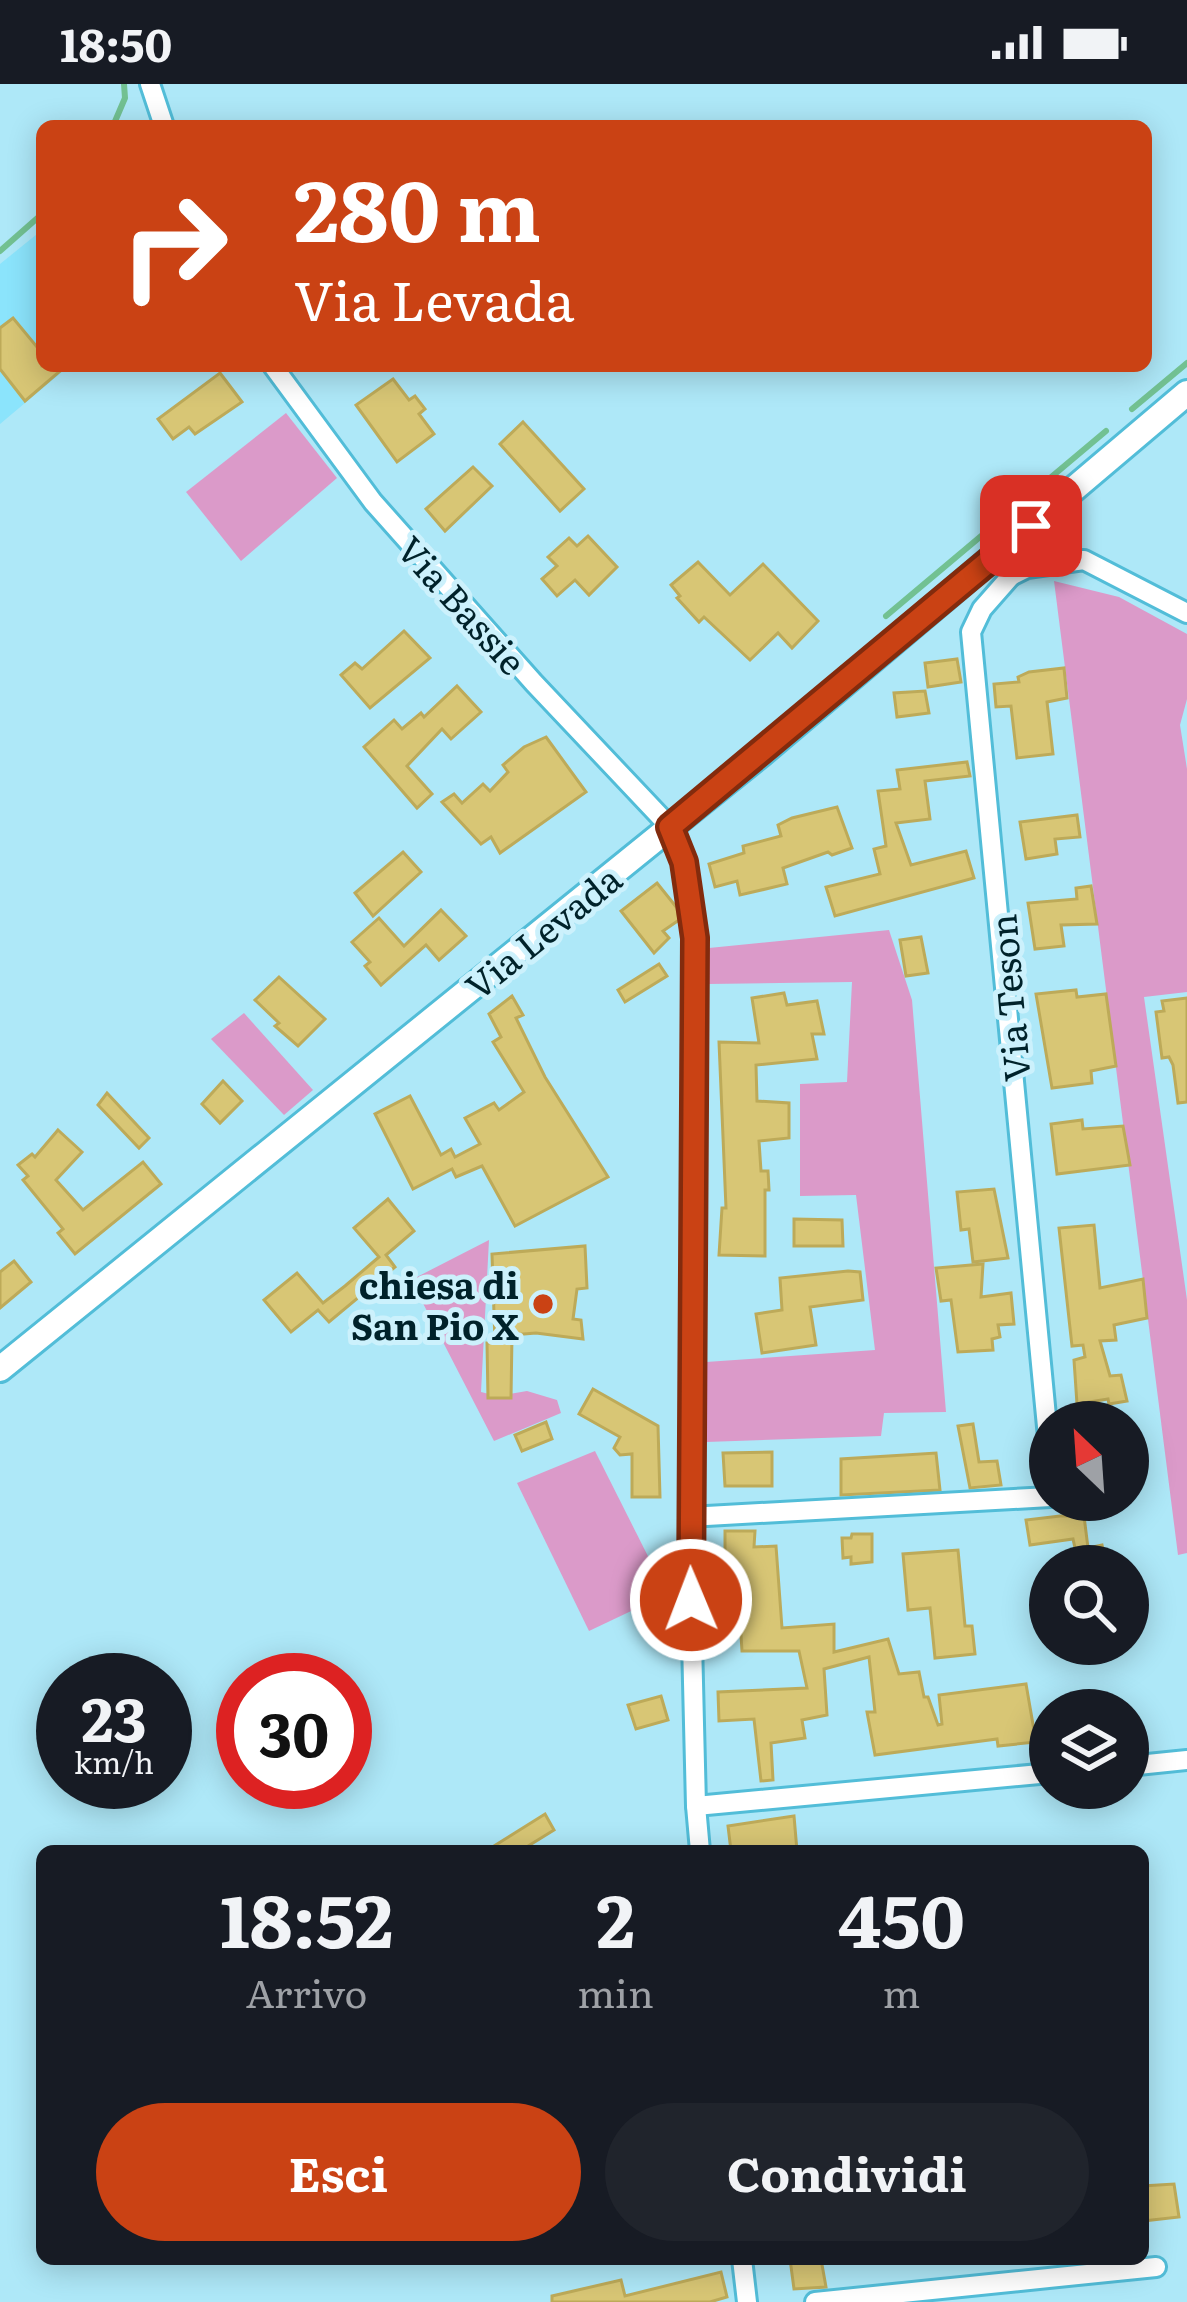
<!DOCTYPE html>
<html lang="it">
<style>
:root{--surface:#171b24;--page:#20242c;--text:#f1f3f6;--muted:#9ea1a6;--accent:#ca4214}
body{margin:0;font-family:Literata,serif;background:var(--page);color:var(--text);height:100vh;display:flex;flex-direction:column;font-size:45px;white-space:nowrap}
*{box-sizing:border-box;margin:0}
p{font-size:39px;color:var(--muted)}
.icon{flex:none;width:66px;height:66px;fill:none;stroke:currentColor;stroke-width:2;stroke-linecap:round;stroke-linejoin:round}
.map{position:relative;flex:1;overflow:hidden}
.panel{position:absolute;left:36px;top:1761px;width:1113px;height:420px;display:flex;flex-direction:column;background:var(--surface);border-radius:18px;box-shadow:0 6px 30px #0003}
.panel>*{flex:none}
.top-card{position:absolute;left:36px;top:36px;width:1116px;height:252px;border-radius:18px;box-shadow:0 6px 30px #0003;background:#ca4214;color:#fff;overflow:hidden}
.needle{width:78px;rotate:335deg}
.tools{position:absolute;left:1029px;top:1317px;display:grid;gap:24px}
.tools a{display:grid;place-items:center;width:120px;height:120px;border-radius:50%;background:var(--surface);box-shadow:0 6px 30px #0003;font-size:60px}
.speed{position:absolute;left:36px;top:1569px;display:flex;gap:24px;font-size:60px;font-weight:700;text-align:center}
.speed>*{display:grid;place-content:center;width:156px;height:156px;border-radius:50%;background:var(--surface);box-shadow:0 6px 30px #0003;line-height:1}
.speed small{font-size:30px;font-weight:400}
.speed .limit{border:18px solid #d22;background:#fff;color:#111}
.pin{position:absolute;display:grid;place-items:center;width:102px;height:102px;color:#fff;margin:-51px;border-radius:24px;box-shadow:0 6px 18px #0006}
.me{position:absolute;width:132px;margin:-66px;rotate:359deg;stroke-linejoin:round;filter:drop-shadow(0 0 9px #0008)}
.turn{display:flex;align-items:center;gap:42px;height:252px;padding:0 60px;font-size:54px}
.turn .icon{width:156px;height:156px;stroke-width:2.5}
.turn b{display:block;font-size:84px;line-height:102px}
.eta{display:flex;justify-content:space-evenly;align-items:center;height:204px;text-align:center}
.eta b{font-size:72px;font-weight:700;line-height:84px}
.action{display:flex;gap:24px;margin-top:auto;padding:24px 60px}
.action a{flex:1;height:138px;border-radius:72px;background:var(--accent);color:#fff;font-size:48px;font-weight:700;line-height:138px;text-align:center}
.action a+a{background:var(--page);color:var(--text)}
.status{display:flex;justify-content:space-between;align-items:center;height:84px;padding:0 60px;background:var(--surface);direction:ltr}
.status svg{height:33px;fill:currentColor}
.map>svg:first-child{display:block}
.built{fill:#8be4fc}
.green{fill:#db9ac9}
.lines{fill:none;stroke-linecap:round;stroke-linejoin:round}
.stream{stroke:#72c192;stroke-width:6}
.building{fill:#d8c675;stroke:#bdaa59;stroke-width:3}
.minor-casing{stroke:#52bdd8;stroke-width:24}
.major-casing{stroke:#52bdd8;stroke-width:30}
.minor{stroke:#fff;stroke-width:18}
.major{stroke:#fff;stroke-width:24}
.route-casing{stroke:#832b0d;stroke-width:30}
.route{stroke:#ca4214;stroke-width:21}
.poi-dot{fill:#ca4214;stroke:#ccf1fc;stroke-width:4.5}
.labels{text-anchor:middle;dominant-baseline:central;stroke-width:10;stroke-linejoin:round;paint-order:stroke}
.street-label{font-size:36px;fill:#00222a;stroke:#ccf1fc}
.poi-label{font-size:36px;font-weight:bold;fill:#00222a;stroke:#ccf1fc;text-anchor:end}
</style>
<div class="status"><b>18:50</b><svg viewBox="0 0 49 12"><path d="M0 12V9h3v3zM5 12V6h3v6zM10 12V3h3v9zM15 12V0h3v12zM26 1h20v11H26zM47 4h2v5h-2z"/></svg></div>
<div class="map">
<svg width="1187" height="2218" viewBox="0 0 1187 2218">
<rect width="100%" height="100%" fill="#aee8f8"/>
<!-- built -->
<polygon class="built" points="42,146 42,282 69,282 0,340 0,180"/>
<!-- green -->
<g class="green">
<polygon points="286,329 337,394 241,477 186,408"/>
<polygon points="1054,497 1119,513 1187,550 1187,615 1180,641 1187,685 1187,908 1144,913 1187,1216 1187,1469 1178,1471"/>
<polygon points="889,846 912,916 946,1328 884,1329 881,1352 706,1358 706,1278 875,1266 856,1111 800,1112 800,1000 847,998 852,898 708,900 709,864"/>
<polygon points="244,929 313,1006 284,1031 211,955"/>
<polygon points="489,1156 481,1308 497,1312 527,1307 557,1316 561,1329 494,1357 411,1196"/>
<polygon points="595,1367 667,1510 589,1547 517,1399"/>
</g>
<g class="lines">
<!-- stream -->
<g class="stream">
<polyline points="113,42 125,14 124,0"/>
<polyline points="0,167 42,130"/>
<polyline points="1132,325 1187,279"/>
<polyline points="886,532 1106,347"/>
</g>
</g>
<!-- building -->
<g class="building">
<polygon points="13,234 42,269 42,282 66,282 25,317 0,285 0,244"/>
<polygon points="220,289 242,318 195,350 189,343 173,355 158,335"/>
<polygon points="393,295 409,316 415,312 425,325 419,330 434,350 397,378 356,321"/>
<polygon points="523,338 584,405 560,427 500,360"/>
<polygon points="473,383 492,402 445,447 426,425"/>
<polygon points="588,452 617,483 589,511 575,496 557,512 542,495 557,482 548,473 569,454 577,462"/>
<polygon points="698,478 730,511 763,480 818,537 792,564 778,549 750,576 704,533 699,538 677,514 680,512 671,501"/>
<polygon points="404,547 430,574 370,624 341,591 355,579 362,585"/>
<polygon points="957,575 961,598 928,603 925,579"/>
<polygon points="1064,584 1067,614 1047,618 1053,670 1017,674 1011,622 996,623 994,600 1019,598 1018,593 1029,588"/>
<polygon points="457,602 481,628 451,655 442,645 407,682 432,710 417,724 364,663 394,636 402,645 421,629 424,633"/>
<polygon points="925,607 929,629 897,633 894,609"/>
<polygon points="546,653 586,708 500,769 491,753 481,760 442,718 454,710 462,719 483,700 490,707 508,688 503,681 524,663"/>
<polygon points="967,678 970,692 925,697 930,735 896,739 911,781 966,767 974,794 835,832 826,803 880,790 874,765 886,762 878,707 900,705 897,686"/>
<polygon points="837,723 852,764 832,771 828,768 783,784 787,800 740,811 737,797 715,803 709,780 744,769 743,762 781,752 778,741 792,734"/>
<polygon points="1077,731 1080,753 1055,755 1057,770 1026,775 1020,738"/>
<polygon points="403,768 421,788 373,832 355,809"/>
<polygon points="657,799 677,824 679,836 663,847 669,854 654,869 621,827"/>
<polygon points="1091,802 1097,840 1061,841 1064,862 1035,865 1028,819 1077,815 1076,804"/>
<polygon points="441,826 466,852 439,876 426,861 381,901 365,882 370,878 352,858 379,834 404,862"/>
<polygon points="921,853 928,889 906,892 900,856"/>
<polygon points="659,880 667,892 625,918 618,906"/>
<polygon points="279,893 325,935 298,962 275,942 279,939 255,916"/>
<polygon points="1076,906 1077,913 1106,910 1116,982 1091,987 1092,999 1052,1004 1036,910"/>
<polygon points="784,909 787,921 817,917 824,950 812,950 817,975 756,981 757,1017 789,1019 789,1054 759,1057 761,1087 768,1087 769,1106 765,1106 765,1172 719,1171 722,1124 726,1124 719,958 759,959 752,914"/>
<polygon points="512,912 523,931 516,934 545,993 608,1093 515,1142 482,1082 456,1093 452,1085 413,1105 375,1030 410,1012 441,1071 451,1065 455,1073 480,1060 465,1034 494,1019 499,1026 524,1008 493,958 501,953 489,930"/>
<polygon points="1187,914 1187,1018 1178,1019 1173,981 1169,973 1162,974 1156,928 1164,927 1162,917"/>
<polygon points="223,997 242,1017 220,1039 202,1020"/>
<polygon points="107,1009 149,1054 139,1064 98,1021"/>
<polygon points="1082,1036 1083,1045 1123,1042 1130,1081 1057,1090 1051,1040"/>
<polygon points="58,1046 82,1068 56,1096 83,1126 143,1078 161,1100 75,1170 58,1149 63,1145 23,1096 28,1092 18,1081 32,1070 35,1073"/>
<polygon points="994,1105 1008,1174 973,1178 969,1145 961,1146 957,1108"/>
<polygon points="388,1115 414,1147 386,1171 395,1183 329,1238 318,1226 291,1248 264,1216 297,1189 323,1219 345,1202 379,1173 354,1144"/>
<polygon points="794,1135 842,1136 843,1162 794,1162"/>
<polygon points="1094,1141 1100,1204 1143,1195 1147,1234 1114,1241 1116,1256 1100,1257 1110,1292 1121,1291 1127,1317 1109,1320 1108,1315 1077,1320 1074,1276 1085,1273 1083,1261 1072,1262 1059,1144"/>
<polygon points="585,1162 587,1204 577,1205 573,1235 581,1236 583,1255 536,1249 512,1251 511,1314 488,1314 487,1259 495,1259 492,1170"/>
<polygon points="14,1177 31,1198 0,1224 0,1188"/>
<polygon points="983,1180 981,1213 1011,1209 1014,1240 998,1241 1000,1253 992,1255 993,1266 958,1268 951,1216 941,1217 936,1184"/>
<polygon points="848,1187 860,1188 863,1216 810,1223 816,1261 762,1269 756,1230 782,1226 780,1194"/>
<polygon points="593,1305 658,1342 660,1413 632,1413 632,1370 620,1371 614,1364 620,1353 579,1330"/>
<polygon points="546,1338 552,1355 522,1367 515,1351"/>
<polygon points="973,1340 979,1378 997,1377 1001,1401 970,1404 958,1342"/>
<polygon points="772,1368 772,1402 725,1402 723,1369"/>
<polygon points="936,1369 940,1406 841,1411 841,1375"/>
<polygon points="1060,1432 1084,1432 1088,1464 1102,1461 1105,1475 1079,1482 1073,1455 1030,1461 1026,1436"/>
<polygon points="725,1447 755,1447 754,1463 776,1462 782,1544 834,1540 834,1568 888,1555 899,1590 919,1588 924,1613 928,1613 938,1641 942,1640 939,1611 1026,1600 1036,1658 998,1662 997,1655 875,1671 867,1628 875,1628 869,1573 824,1585 827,1631 802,1636 805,1654 771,1659 773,1696 761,1697 754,1635 719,1637 718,1608 807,1604 799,1567 742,1567 739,1519 725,1520"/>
<polygon points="852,1450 872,1450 872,1478 851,1480 851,1473 843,1474 842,1454 851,1454"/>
<polygon points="958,1466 965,1542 972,1542 975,1570 935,1574 930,1524 908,1526 903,1470"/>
<polygon points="661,1612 668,1636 636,1645 628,1621"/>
<polygon points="545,1730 554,1746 520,1767 486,1767"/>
<polygon points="794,1732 797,1767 731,1767 728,1742"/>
<polygon points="1174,2100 1179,2133 1143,2137 1143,2102"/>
<polygon points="790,2175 821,2175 826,2203 794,2205"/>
<polygon points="721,2188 727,2213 710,2218 552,2218 552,2212 621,2196 625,2212"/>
</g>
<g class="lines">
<!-- minor casing -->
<g class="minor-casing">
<g id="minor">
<polyline points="150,0 164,42"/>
<polyline points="273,282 373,418 534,599 670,743 684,778 695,854 689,1433 696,1722 700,1767"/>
<polyline points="997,471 1011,492 982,525 971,548 1050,1374"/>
<polyline points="1011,492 1027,484 1084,476 1187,529"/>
<polyline points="689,1433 1050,1413"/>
<polyline points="1128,1682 1187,1676"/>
<polyline points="696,1722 1050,1689"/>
<polyline points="742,2175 747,2218"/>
<polyline points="815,2218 1156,2183"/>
</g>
</g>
<!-- major casing -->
<g class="major-casing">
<polyline id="major" points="0,1285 762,669 1187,309"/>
</g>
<!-- minor -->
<use href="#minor" class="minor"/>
<!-- major -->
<use href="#major" class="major"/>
</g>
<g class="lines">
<!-- route casing -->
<g class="route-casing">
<polyline id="route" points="691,1516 695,854 684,778 670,743 1031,442"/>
</g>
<!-- route -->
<use href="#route" class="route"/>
</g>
<!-- markers -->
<circle class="poi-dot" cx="543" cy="1220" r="12"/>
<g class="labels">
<!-- street labels -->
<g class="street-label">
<text transform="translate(463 520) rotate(48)">Via Bassie</text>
<text transform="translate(542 847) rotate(-39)">Via Levada</text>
<text transform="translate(1008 914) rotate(-95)">Via Teson</text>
</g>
<!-- poi labels -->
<g class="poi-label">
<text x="519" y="1199">chiesa di<tspan x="519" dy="41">San Pio X</tspan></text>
</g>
</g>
</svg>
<div class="tools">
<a><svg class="needle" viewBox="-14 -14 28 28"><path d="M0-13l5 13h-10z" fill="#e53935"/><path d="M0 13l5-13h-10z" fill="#9ea1a6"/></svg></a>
<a><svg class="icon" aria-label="search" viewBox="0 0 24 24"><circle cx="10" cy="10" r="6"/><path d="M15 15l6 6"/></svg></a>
<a><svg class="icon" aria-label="layers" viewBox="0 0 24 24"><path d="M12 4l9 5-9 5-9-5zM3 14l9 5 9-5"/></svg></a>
</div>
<div class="speed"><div>23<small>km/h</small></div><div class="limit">30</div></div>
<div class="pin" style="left:1031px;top:442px;background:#d93025"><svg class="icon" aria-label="arrive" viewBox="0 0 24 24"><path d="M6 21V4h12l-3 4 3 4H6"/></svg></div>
<svg class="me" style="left:691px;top:1516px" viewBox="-20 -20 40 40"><circle r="17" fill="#ca4214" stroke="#fff" stroke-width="3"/><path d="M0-11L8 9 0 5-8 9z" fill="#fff"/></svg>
<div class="top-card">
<div class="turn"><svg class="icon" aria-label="right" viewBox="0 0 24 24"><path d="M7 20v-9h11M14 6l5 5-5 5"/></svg><div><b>280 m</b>Via Levada</div></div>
</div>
<section class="panel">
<div class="eta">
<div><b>18:52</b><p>Arrivo</p></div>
<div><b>2</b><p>min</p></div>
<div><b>450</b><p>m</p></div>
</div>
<div class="action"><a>Esci</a><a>Condividi</a></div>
</section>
</div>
